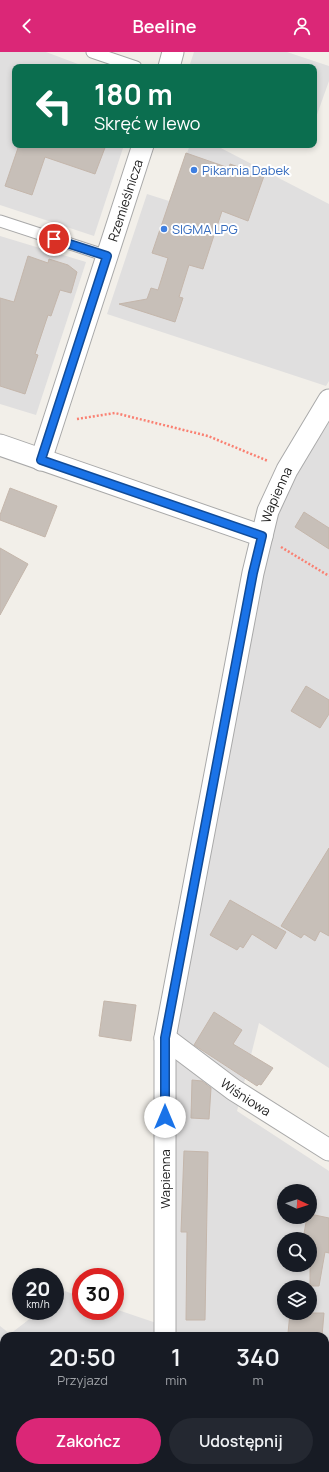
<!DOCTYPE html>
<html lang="pl">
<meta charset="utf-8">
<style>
:root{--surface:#171b24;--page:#242831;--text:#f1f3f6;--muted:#9ea1a6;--accent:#db2777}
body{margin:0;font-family:Manrope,sans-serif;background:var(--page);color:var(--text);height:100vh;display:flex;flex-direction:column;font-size:15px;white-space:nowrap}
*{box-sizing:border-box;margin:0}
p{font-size:13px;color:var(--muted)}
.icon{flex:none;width:22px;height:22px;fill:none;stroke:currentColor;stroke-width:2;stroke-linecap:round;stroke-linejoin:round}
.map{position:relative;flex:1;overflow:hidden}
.details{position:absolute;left:0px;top:1280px;width:329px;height:140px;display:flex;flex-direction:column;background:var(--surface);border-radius:12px 12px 0 0;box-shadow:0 2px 6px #0003}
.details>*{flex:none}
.banner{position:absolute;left:12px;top:12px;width:305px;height:84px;border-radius:8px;box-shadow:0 2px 6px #0003;background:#0b6e4f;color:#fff;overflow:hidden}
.needle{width:26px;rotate:94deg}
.fabs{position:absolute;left:277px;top:1132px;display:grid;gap:8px}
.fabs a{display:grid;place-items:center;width:40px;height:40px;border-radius:50%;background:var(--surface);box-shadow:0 2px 6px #0003;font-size:20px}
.speed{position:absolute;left:12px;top:1216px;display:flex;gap:8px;font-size:20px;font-weight:700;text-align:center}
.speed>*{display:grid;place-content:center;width:52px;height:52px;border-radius:50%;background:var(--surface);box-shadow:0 2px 6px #0003;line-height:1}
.speed small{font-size:10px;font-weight:400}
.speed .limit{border:6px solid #d22;background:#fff;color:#111}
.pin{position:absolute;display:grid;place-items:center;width:34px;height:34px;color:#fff;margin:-17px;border:2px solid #fff;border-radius:50%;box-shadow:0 1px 4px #0007}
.me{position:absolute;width:44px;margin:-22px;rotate:0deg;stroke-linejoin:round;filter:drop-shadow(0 0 3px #0008)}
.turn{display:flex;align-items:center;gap:14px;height:84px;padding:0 16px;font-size:18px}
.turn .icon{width:52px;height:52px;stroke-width:2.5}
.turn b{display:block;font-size:28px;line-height:34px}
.eta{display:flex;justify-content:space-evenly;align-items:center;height:68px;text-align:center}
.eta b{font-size:24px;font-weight:600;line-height:28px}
.button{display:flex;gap:8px;margin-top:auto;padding:8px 16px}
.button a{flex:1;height:46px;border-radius:24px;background:var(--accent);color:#fff;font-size:16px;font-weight:600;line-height:46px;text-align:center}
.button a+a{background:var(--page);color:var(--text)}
header{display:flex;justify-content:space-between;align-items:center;height:52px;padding:0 16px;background:var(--accent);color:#fff;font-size:18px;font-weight:600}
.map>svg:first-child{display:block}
.residential{fill:#e0dfdf;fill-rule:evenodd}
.building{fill:#c7bfb8;stroke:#c4b6ab}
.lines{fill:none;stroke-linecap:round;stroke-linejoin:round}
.service-casing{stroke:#a9a9a9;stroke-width:13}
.minor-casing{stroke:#a9a9a9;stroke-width:23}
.path{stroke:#fa8072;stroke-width:2.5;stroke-dasharray:2 2;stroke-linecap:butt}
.service{stroke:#fff;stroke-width:11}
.minor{stroke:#fff;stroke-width:21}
.route-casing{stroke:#114b97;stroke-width:10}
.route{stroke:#1a73e8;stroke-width:7}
.shop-dot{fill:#3f7fe0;stroke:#fff;stroke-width:1.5}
.labels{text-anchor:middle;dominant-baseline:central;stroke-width:4;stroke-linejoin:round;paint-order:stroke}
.shop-label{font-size:13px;fill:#366cbe;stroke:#fff;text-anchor:start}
.street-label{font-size:13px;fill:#222;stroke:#fff}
</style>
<header><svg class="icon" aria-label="back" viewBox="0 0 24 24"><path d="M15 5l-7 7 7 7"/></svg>Beeline<svg class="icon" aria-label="person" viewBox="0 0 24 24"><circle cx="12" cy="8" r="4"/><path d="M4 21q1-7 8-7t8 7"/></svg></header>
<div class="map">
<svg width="329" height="1420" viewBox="0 0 329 1420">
<rect width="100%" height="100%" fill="#f2efe9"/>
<!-- residential -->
<g class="residential">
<polygon points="0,0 46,0 86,15 15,15 15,93 124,93 94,184 0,153"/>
<polygon points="194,0 287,0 329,14 329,29 314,71 314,15 189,15"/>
<polygon points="190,93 215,93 329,152 329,329 326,334 107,262 147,142 169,149"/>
<polygon points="0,184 86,210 36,363 0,352"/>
<path d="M329,368v648l-70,-45 -22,88 92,60v218l-4,-2v-51h-321v132h250l-1,4h-253v-146l10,8 30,-23h15v-12l10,-8 16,6v14h34v-2l59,20 -3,-275 103,-543zM284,1139h26v26h-26zM284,1187h26v26h-26zM284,1235h26v26h-26z"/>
</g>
<!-- building -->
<g class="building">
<polygon points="19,93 106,93 95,122 45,105 32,143 5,134"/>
<polygon points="186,101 229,116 230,112 264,124 248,169 222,159 203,217 189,213 179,245 183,246 175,270 119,252 147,247 151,236 158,238 168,206 152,201"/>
<polygon points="28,204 48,211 49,207 68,213 77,220 71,241 60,238 51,264 48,263 35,302 38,303 25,342 0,334 0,246 14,250"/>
<polygon points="10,436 57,454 45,485 0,468 0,463"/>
<polygon points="304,460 329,476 329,497 295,475"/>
<polygon points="0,496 28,512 0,563"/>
<polygon points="306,634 329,648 329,662 320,676 291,659"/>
<polygon points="329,796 329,884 320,879 315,889 304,882 301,886 281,874"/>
<polygon points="230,848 286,880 276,897 252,882 243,896 240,894 237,898 210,883"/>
<polygon points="104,949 136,953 131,989 99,984"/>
<polygon points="214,960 242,978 233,992 273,1016 261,1033 259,1032 257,1034 194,993"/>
<polygon points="192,1028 202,1029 211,1036 209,1067 191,1066"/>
<polygon points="184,1099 208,1100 205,1268 186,1268 187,1180 181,1180"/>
<polygon points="310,1162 329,1166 329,1201 325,1200 319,1234 310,1234 310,1187 303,1187 307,1165 310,1165"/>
<polygon points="290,1261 324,1261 322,1284 288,1281"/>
</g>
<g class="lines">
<!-- service casing -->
<g class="service-casing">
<g id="service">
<polyline points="92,0 136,15"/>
<polyline points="0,169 107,204"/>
</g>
</g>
<!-- minor casing -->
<g class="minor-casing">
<g id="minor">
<polyline points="169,15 173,0"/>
<polyline points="0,393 262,484"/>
<path id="s1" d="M41,408l102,-315"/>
<path id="s2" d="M165,986l69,52 95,60"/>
<path id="s3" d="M165,1284v-298l88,-465 15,-62 19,-41 42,-70"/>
<polyline points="123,1420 126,1416"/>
</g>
</g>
<!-- path -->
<g class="path">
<polyline points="77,367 115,361 208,384 268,409"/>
<polyline points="281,495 329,524"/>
</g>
<!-- service -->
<use href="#service" class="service"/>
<!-- minor -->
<use href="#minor" class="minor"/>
</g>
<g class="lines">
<!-- route casing -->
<g class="route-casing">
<polyline id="route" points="54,187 107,204 41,408 262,484 253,521 165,986 165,1065"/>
</g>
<!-- route -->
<use href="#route" class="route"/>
</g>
<!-- markers -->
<g class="shop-dot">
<circle cx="194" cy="118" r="4"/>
<circle cx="164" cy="177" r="4"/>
</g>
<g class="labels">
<!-- shop labels -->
<g class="shop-label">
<text x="202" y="118">Pikarnia Dabek</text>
<text x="172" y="177">SIGMA LPG</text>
</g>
<!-- street labels -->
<g class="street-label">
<text stroke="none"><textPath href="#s1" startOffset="273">Rzemieślnicza</textPath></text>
<text stroke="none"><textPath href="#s3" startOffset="853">Wapienna</textPath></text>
<text stroke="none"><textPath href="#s2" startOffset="100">Wiśniowa</textPath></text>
<text transform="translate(165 1127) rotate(-90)">Wapienna</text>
</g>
</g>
</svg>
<div class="fabs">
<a><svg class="needle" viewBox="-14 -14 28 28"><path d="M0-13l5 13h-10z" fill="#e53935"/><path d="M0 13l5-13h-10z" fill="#9ea1a6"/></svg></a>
<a><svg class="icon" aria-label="search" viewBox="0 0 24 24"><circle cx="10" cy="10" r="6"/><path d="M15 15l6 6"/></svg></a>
<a><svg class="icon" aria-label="layers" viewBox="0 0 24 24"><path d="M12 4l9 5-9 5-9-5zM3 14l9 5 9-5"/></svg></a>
</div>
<div class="speed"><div>20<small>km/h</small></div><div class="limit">30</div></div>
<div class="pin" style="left:54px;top:187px;background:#d93025"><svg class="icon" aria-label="arrive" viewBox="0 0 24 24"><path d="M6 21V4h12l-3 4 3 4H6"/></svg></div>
<svg class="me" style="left:165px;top:1065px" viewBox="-20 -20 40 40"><circle r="19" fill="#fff"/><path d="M0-13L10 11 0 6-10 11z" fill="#1a73e8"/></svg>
<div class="banner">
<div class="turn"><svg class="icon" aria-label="left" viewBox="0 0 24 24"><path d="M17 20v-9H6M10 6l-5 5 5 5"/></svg><div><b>180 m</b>Skręć w lewo</div></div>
</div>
<section class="details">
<div class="eta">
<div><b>20:50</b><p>Przyjazd</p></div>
<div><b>1</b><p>min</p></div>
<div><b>340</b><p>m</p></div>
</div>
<div class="button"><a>Zakończ</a><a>Udostępnij</a></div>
</section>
</div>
